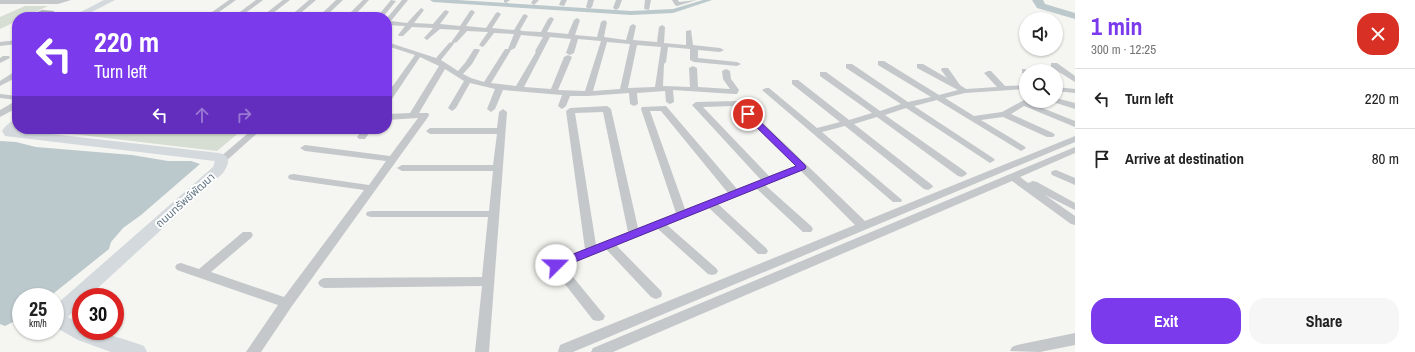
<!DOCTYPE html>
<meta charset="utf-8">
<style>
:root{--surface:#fff;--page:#f6f6f6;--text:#222;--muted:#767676;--line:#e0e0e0;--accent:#7c3aed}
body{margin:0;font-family:"Archivo Narrow","Noto Sans Thai",sans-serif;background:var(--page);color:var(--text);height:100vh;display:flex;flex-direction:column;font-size:15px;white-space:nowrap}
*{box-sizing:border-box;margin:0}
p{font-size:13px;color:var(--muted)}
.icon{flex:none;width:22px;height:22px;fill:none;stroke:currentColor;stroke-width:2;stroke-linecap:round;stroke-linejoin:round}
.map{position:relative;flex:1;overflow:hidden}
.drawer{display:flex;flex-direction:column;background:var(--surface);width:340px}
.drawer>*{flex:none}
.hud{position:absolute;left:12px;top:12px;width:380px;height:122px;border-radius:16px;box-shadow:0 1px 3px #0004;background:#7c3aed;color:#fff;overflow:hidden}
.buttons{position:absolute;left:1019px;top:12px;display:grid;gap:8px}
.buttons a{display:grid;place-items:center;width:44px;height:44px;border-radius:50%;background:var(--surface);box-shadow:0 1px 3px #0004;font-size:20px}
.speed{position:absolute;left:12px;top:288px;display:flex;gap:8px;font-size:20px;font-weight:700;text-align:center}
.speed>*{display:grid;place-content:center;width:52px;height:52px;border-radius:50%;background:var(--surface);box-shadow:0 1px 3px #0004;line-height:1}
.speed small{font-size:10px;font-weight:400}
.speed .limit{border:6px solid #d22;background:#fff;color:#111}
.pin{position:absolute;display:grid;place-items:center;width:34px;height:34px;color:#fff;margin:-17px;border:2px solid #fff;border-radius:50%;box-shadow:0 1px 4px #0007}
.me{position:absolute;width:44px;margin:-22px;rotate:68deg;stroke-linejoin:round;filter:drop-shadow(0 0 3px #0008)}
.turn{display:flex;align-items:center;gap:14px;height:84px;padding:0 16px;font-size:18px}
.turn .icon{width:52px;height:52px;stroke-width:2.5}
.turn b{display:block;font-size:28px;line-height:34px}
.lanes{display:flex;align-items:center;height:38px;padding:0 16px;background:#0003;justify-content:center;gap:20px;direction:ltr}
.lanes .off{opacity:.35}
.round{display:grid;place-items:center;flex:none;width:42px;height:42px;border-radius:16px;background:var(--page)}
.summary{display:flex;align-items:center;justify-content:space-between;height:68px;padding:0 16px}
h1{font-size:24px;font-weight:700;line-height:30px;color:var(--accent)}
.cta{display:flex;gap:8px;margin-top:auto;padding:8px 16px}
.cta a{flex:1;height:46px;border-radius:16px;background:var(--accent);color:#fff;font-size:16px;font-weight:700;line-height:46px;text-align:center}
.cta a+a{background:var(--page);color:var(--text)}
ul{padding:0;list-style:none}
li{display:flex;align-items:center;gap:12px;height:60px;padding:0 16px;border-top:1px solid var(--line)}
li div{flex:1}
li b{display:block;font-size:15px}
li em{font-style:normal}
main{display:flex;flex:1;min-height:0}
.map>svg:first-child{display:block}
.green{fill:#d6ddd2}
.water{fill:#bbc8cc}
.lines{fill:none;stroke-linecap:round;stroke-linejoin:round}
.canal{fill:#bbc8cc;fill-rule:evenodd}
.river{fill:#bbc8cc;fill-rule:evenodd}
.building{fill:#abb3b9}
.street{fill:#c4c8cb;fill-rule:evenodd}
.secondary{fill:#d3d9dd;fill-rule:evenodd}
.route{fill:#7c3aed;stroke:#51269a}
.labels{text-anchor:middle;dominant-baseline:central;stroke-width:4;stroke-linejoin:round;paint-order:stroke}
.street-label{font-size:11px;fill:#627685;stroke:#fff}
</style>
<main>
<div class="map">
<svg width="1075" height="352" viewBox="0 0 1075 352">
<rect width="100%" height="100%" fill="#f5f5f1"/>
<!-- green -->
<g class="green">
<polygon points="25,6 48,6 25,17 17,17 17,21 0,29 0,17"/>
<polygon points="30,129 243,129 217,151"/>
</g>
<!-- water -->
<polygon class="water" points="0,141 16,142 36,147 132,155 168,161 191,161 200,164 141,215 123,228 111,242 109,249 49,297 21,297 21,318 5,326 0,324"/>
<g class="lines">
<!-- canal -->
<polygon class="canal" points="430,0 457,0 631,11 673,9 703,0 712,0 673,13 631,15 433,2"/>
<!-- river -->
<polygon class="river" points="1032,0 1043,0 1045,4 1075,13 1075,19 1037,8"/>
</g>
<!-- building -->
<polygon class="building" points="42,10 55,11 42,17 26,17"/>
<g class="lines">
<!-- street -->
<g class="street">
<polygon points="0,0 71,0 58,4 0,4"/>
<polygon points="229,0 236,0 212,17 205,17"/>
<polygon points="256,0 263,0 240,17 233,17"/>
<polygon points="283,0 290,0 268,17 261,17"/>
<polygon points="309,0 316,0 296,17 289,17"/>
<polygon points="336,0 343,0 325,17 318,17"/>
<polygon points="363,0 369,0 353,17 346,17"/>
<polygon points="391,0 396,1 383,17 377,17"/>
<path d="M402,0h6l-17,21 16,2 14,-15 3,2 -10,13 19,1 11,-13 2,-1 3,2 -9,12 20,2 10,-15 2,-1 3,2 -9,14 20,2 10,-15 2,-1 3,2 -9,14 22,2 9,-15 2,-1 3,2 -8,14 2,1 19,1 7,-13 3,-2 3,2 -7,13 21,2 6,-14 3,-2 3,2 -5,15 22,2 4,-15 3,-2 3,2 -3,15 22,3 4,-14 3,-2 3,2 -3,14 24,2 2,-15 3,-2 3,2 -1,16 22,2v-14l5,-1 2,15 27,3 4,2 -4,2 -22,-2v8l39,4 4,2 -4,2 -43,-4 -4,-2v-11l-22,-2 -2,15 -2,2 -1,22 27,1 -1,-19 4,-2 4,2 1,19 32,2 -7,-10 -1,-8 4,-2 4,2 1,8 8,11 -2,4h-3l-61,-4 1,12 -4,2 -4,-2 -1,-11 -28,2 1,11 -4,2 -4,-2 -1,-11 -41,3h-18l-4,10 -4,3 -4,-3 4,-11 -59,-5 -8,19 -4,3 -4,-3 8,-20 -25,-6 -14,25 -4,3 -4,-3 16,-27 -19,-12 -26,44h9l1,2 -1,2 -136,189 -31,46h-15l32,-47 -101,-35 -2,-3 2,-3 4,-1 18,6 44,-37h8l2,3 -2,3 -40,34 73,25 80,-107 -71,-10 -4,-1 -1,-2 1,-2 4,-1 76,11 17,-24 -81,-10 -5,-3 5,-3 85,11 28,-38 -31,2v-6l23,-1 29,-47 -19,-9 -30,45h-3v-8l28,-39 -28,-9v-4l49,16 13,-15 3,-1v-1l8,-11 -20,-1 -13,11 -3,-2 9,-10 -21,-1 -9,9h-4l-1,-1 7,-9 -18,-1v-7zM467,31l21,1 -9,13 3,2 2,-1 10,-13 20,1 -6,15h-3l-21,33 -13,-4 -8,-4 9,-10 8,-14 -2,-1h-4l-9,14 -7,8 -17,-11 12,-15 1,-2 3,-1zM521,35l22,2 -8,14 1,1 -20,34 -25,-3 20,-33 4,-2zM550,37l21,2 -5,14 4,2 4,-2 4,-14 23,2 -16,50 -27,-1 14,-33 -4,-2 -4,2 -13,32 -27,-2zM607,42l23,2 -10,45 -27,2zM637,45l24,2 -6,40 -27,1z"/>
<polygon points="504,0 510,0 506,3 504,2"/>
<polygon points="533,0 539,0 534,5 531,3"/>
<polygon points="561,0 567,0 564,6 559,5"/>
<polygon points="588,0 594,0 592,7 589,9 586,7"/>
<polygon points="616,0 622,0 619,8 616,10 613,8"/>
<polygon points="645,0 651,0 649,10 644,9"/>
<polygon points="672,0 678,0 679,2 697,0 677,6 675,5"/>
<polygon points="17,40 17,44 0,46 0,42"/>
<polygon points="3,56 9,56 10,58 0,63 0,58"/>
<polygon points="878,61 884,61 939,95 958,90 917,68 917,64 923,64 947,78 941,70 942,68 948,68 960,85 966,89 997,87 984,73 988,71 991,71 1005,86 1026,85 1026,89 965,93 945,98 974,116 1002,112 1026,99 1026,101 1031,101 1030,103 1075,121 1075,127 1024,106 1011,114 1053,133 1055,135 1053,137 1047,137 1003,117 981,120 1024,146 1026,148 1021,151 937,100 914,106 993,158 995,160 990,163 906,108 885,115 966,172 967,174 962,177 958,176 877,117 854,124 932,185 933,187 928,190 924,189 845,126 822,132 902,200 901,202 893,202 762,90 766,88 769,88 817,128 840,122 792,84 792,80 798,80 849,120 872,113 820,76 820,72 826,72 880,111 901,104 846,68 846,64 852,64 908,102 931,97 878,65"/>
<polygon points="1051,63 1057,63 1075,76 1075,82 1051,67"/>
<polygon points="1022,69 1025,69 1029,71 1026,71 1026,74 1022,73"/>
<polygon points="14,72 17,72 17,77 0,86 0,81"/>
<polygon points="1056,87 1075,89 1075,93 1056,91"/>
<polygon points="0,94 17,96 17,100 0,98"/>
<polygon points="1056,98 1075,103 1075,109 1053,102 1056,101"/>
<path d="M737,101h3l125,120 210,-85v6l-502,210h-15l2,-7 295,-120 -54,-54 -36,14 46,41 2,3 -2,3h-8l-46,-43 -39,15 48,44 2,3 -2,3h-8l-49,-46 -42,17 49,43 2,3 -2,3 -4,1 -4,-1 -50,-45 -42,16 45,46 1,3 -1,3 -5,2 -5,-2 -45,-48 -42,17 41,50 -2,4 -5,1 -5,-1 -43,-55 2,-3 33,-13 -19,-138 4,-3 37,-2 4,3 27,119 38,-15 -35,-104 1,-2 24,-1 71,83 24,-9 -69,-75 4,-3zM735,106l61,60 -27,10 -66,-69zM650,111h11l67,82 -43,16zM603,112l25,120 -32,13 -21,-132z"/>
<polygon points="14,102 17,102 17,108 0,117 0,110"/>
<polygon points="503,109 507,112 489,352 475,352 482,286 324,288 320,286 318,283 320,280 324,278 482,277 488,217 371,217 367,216 366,214 367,212 371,211 489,211 493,171 402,171 397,168 402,165 493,165 497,134 430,134 426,131 430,128 497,128 499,112"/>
<polygon points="253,129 262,129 225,162 219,162 217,160 219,158"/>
<polygon points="363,129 372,129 365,139 359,139 357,137"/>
<polygon points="1075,147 1075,153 1020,177 1028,183 1033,181 1037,182 1075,203 1075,210 1045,195 1075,216 1075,225 1071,224 1012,181 613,352 591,352 593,348"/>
<polygon points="1056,170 1075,178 1075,185 1052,175 1051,173 1052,171"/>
<polygon points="1075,333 1075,345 1040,352 1010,351 1012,347 1017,345"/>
</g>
<!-- secondary -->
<g class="secondary">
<polygon points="104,0 115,0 82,17 71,17"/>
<path d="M17,119l-1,11 203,23c13,3 10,11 4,20l-135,124h-7v6l-13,14 13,8v6c21,0 43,8 63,15l3,6h-36l-33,-12 -23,-13v-20l3,-4 155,-136 2,-6 -210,-25 -3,-5c3,-5 9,-10 15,-12z"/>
</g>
</g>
<!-- route -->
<polygon class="route" points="745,112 750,112 805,165 806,167 805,169 560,268 553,268 551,265 553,262 796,166 745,116"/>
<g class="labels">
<!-- street labels -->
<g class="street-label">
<text transform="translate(185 200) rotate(-42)">ถนนทรัพย์พัฒนา</text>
</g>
</g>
</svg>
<div class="buttons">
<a><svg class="icon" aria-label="sound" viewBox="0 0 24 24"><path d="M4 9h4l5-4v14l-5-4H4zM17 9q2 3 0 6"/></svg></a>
<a><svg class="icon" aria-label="search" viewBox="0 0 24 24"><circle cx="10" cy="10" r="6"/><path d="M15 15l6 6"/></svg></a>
</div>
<div class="speed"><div>25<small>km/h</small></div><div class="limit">30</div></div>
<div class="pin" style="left:748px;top:114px;background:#d93025"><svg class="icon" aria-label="arrive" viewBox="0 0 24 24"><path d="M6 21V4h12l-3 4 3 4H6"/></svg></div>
<svg class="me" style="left:556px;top:265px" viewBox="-20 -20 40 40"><circle r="19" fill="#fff"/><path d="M0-13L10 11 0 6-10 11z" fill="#7c3aed"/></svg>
<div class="hud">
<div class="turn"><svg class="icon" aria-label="left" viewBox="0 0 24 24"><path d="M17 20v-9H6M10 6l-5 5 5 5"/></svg><div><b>220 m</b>Turn left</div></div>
<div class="lanes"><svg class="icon" aria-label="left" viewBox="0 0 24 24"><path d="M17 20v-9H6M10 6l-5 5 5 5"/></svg><svg class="icon off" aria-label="ahead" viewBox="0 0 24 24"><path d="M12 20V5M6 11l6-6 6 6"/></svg><svg class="icon off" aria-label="right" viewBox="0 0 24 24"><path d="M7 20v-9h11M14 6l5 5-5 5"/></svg></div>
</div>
</div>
<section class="drawer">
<div class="summary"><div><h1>1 min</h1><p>300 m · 12:25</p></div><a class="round" style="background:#d93025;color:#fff"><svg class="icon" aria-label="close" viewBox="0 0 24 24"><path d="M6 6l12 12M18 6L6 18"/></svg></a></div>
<ul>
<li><svg class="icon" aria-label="left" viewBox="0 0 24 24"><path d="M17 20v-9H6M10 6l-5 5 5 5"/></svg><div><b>Turn left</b></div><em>220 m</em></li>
<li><svg class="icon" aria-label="arrive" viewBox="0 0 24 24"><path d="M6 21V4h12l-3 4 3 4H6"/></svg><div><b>Arrive at destination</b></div><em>80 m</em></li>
</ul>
<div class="cta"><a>Exit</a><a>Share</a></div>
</section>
</main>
